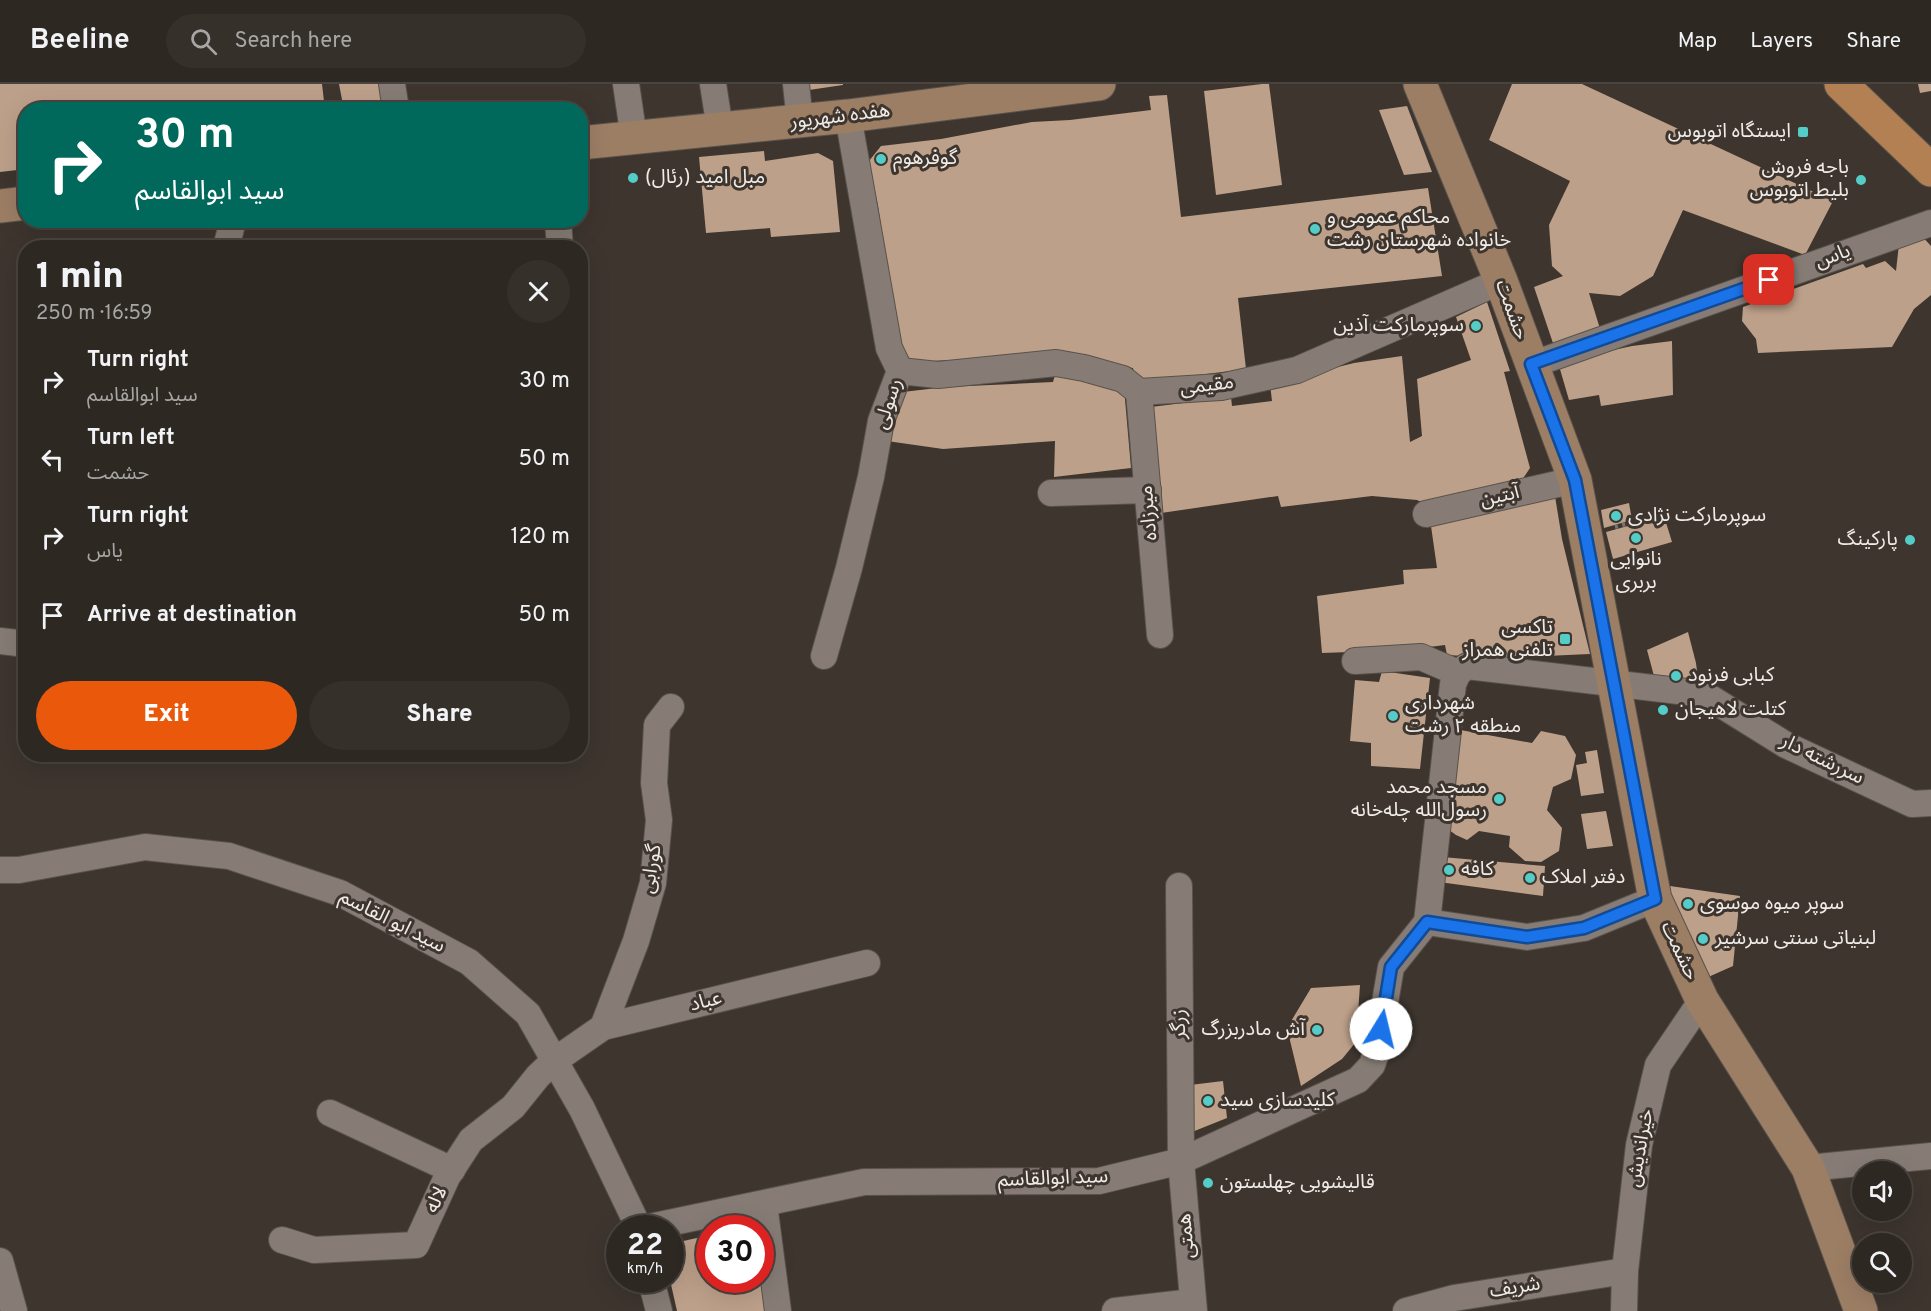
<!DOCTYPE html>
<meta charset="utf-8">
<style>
:root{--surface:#2e2822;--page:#36302a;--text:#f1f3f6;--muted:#a7a6a5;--line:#494440;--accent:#ea580c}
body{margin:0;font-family:Overpass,"Noto Sans Arabic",sans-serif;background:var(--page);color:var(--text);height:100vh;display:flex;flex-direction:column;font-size:22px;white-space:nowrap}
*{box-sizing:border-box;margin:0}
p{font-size:20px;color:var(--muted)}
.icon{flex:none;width:33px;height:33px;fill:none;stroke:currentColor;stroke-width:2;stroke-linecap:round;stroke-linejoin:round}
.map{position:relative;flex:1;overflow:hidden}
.sheet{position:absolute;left:18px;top:156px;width:570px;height:522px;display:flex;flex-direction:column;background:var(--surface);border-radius:24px;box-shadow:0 6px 24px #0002,0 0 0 2px var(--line)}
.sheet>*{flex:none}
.top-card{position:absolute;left:18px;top:18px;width:570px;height:126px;border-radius:24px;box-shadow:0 6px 24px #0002,0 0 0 2px var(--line);background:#00695c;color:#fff;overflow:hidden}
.tools{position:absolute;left:1852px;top:1077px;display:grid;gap:12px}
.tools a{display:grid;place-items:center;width:60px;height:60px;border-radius:50%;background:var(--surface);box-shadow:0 6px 24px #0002,0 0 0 2px var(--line);font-size:30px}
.speed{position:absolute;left:606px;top:1131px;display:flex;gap:12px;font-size:30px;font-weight:700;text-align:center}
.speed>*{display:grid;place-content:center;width:78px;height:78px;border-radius:50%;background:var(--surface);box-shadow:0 6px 24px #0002,0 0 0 2px var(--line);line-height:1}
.speed small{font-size:15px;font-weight:400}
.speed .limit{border:9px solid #d22;background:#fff;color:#111}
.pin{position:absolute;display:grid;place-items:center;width:51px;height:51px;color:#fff;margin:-26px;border-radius:12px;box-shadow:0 3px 9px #0006}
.me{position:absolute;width:66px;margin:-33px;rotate:9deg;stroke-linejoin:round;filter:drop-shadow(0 0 4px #0008)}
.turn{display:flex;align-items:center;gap:21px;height:126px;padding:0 18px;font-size:27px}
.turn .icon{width:78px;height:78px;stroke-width:2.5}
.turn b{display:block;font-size:42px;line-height:51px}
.round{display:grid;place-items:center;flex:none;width:63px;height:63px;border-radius:32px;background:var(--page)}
.head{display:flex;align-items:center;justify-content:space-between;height:102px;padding:0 18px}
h1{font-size:36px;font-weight:800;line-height:45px}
.primary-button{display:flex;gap:12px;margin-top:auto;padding:12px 18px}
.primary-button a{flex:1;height:69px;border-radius:36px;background:var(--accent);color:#fff;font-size:24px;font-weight:800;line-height:69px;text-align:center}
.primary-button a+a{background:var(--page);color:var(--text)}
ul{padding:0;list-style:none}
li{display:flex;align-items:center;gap:18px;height:78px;padding:0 18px}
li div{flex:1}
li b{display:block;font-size:22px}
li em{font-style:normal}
header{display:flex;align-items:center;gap:36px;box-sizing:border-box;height:84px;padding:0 30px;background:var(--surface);border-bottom:2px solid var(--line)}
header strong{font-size:28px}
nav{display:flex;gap:33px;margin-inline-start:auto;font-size:21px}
.search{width:420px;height:54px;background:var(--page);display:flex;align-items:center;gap:15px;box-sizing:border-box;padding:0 21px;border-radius:33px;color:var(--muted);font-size:22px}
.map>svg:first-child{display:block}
.building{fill:#bda08a}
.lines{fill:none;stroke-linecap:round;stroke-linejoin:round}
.street-casing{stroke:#59524c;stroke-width:28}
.secondary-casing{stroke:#59524c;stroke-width:35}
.primary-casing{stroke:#59524c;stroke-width:35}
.path{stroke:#7c756f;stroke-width:4;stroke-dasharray:3 4.5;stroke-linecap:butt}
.street{stroke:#867c75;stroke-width:26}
.secondary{stroke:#9c7e64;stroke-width:33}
.primary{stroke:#b28052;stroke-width:33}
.route-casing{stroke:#114b97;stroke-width:15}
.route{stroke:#1a73e8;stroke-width:10}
.poi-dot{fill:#54cdc8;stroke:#3d352e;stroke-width:2}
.labels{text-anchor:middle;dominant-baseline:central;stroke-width:6;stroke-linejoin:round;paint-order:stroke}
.street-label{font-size:20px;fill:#f0ebe7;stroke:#3d352e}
.poi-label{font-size:20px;fill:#f0ebe7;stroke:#3d352e;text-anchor:start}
</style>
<header>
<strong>Beeline</strong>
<div class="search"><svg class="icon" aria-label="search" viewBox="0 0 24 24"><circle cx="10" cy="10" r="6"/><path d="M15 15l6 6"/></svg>Search here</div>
<nav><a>Map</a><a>Layers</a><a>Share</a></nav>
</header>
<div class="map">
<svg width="1931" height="1227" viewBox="0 0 1931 1227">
<rect width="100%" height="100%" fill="#3d352e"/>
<!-- building -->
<g class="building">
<polygon points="0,0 322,0 325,26 26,26 26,85 0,88"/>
<polygon points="339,0 381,0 384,26 344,26"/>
<polygon points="808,0 843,0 843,1 809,6"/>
<polygon points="1262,0 1269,0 1282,101 1216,111 1204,7"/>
<polygon points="1512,0 1582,0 1833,117 1805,171 1683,126 1653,192 1620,212 1589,209 1601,248 1555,265 1534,203 1563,192 1552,182 1549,141 1570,97 1489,56"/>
<polygon points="1918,0 1931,0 1931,7 1920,9"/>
<polygon points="1167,11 1181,133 1428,104 1442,192 1238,214 1246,285 1135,299 1133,284 1081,277 973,275 912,278 901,271 878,122 869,77 881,62 941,55 1032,38 1070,36 1151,26 1149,12"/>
<polygon points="1407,22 1432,88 1404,91 1379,26"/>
<polygon points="764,67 765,77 818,69 833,77 840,148 771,153 770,144 706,149 699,73"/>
<polygon points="1920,150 1931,162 1931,211 1914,225 1892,263 1758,269 1756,255 1742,237 1743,223 1863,180 1866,184 1885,177 1896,187 1899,160"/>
<polygon points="1487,218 1510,287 1504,288 1530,384 1520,399 1432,423 1417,416 1372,412 1281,423 1278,412 1161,429 1151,323 1231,313 1232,322 1272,317 1270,300 1354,279 1402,272 1410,358 1422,352 1417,295 1471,276 1456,233"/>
<polygon points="1672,257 1673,311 1601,322 1599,311 1569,316 1557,275 1595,270 1632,262"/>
<polygon points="1055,291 1124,304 1131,384 1054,393 1055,357 943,365 887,357 894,309 946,303 1053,298"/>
<polygon points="1554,406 1562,455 1590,570 1499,574 1447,571 1445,561 1405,566 1322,569 1317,512 1404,500 1403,486 1437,484 1430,435"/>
<polygon points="1629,419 1632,436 1604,444 1601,426"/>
<polygon points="1664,432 1672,458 1613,475 1606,448"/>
<polygon points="1688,548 1696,579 1698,595 1657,603 1647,566"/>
<polygon points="1382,587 1430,594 1420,685 1371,682 1371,659 1350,657 1355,596 1379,598"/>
<polygon points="1455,645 1532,659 1541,647 1565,652 1576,671 1571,695 1553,703 1547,726 1562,744 1559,767 1541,778 1525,777 1509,763 1510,752 1479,747 1467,756 1456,751 1445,743"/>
<polygon points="1597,666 1604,709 1581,712 1576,681 1587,679 1585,668"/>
<polygon points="1606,727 1613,762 1587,765 1581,730"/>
<polygon points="1442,773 1545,782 1543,812 1439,798"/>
<polygon points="1663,801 1740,812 1733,882 1706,894"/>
<polygon points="1360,901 1356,958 1342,975 1301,1002 1287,944 1311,904"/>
<polygon points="1223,997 1227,1034 1192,1048 1190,1001"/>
<polygon points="710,1151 710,1196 760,1196 760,1185 770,1227 677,1227 670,1196 670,1160"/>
</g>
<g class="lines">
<!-- street casing -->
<g class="street-casing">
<g id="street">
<polyline points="392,0 396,26"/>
<polyline points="626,0 634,54"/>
<polyline points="713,0 720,45"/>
<polyline points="796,0 800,38"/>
<polyline points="558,136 560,164"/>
<polyline points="226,164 233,136"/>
<polyline points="1531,281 1931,139"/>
<polyline points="900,287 938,291 1056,279 1084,284 1123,295 1139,308 1221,303 1297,286 1501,197"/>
<polyline points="1139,308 1160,551"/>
<polyline points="1051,409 1148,406"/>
<polyline points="1426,430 1575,396"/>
<polyline points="0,557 26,560"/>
<polyline points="824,572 849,484 871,393 881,337 900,287 889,264 848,32"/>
<polyline points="1355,577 1421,573 1458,589"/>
<polyline points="0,786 19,786 145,763 229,772 340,809 469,878 528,930 582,1025 639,1144"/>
<polyline points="1179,802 1181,1077 1194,1227"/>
<polyline points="1427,838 1453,600 1458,589 1467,582 1704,610 1786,661 1912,720 1931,719"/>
<polyline points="1427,838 1527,853 1584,844 1655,815"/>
<polyline points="603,943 636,857 653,799 659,736 654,699 657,641 671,623"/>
<polyline points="330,1029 452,1086"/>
<polyline points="1808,1084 1931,1072"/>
<polyline points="764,1120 778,1227"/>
<polyline points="645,1144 864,1098 1099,1097 1181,1077 1358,996 1372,981 1377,966 1391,883 1427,838"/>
<polyline points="282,1156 314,1166 416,1161 447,1093 471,1056 513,1023 538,992 554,977 603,943 867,879"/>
<polyline points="0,1177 14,1227"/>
<polyline points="651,1196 659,1227"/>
<polyline points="1115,1227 1193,1218"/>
<polyline points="1406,1227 1454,1214 1625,1187"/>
<polyline points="1624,1227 1625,1187 1639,1061 1658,981 1702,916"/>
</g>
</g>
<!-- secondary casing -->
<g class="secondary-casing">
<g id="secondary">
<polyline points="1420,0 1501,197 1575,396 1655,815 1702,916 1808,1084 1861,1227"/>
<polyline points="580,59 848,32 1099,0"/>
<polyline points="0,122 26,119"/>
</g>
</g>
<!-- primary casing -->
<g class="primary-casing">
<polyline id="primary" points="1841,0 1931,86"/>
</g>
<!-- path -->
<polyline class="path" points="1615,443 1670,428"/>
<!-- street -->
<use href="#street" class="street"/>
<!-- secondary -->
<use href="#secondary" class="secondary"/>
<!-- primary -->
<use href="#primary" class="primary"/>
</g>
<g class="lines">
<!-- route casing -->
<g class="route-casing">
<polyline id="route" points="1381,945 1391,883 1427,838 1527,853 1584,844 1655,815 1575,396 1531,280 1769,196"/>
</g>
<!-- route -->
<use href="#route" class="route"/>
</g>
<!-- markers -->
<g class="poi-dot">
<rect x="1797" y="42" width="12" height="12" rx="3"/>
<circle cx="881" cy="75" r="6"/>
<circle cx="633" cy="94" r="6"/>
<circle cx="1861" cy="96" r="6"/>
<circle cx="1315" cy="145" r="6"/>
<circle cx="1476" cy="242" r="6"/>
<circle cx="1616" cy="432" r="6"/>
<circle cx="1636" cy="454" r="6"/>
<circle cx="1910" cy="456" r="6"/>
<rect x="1559" y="549" width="12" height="12" rx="3"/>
<circle cx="1676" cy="592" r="6"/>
<circle cx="1663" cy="626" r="6"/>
<circle cx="1393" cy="632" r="6"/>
<circle cx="1499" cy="715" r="6"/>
<circle cx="1449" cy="786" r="6"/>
<circle cx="1530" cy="794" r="6"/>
<circle cx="1688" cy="820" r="6"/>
<circle cx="1703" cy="855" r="6"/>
<circle cx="1317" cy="946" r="6"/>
<circle cx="1208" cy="1017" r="6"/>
<circle cx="1208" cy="1099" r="6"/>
</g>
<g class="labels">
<!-- street labels -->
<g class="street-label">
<text transform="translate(840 33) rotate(-7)">هفده شهریور</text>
<text transform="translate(1833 173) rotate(-20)">یاس</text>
<text transform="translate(1511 226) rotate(70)">حشمت</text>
<text transform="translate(1207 302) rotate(-7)">مقیمی</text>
<text transform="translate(889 320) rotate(-72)">رسولی</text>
<text transform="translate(1500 413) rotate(-13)">آبتین</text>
<text transform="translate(1149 429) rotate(-95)">میرزاده</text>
<text transform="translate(1822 676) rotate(26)">سررشته دار</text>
<text transform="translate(652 785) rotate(-81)">گورابی</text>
<text transform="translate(392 838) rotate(27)">سید ابو القاسم</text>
<text transform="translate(1679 867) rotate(65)">حشمت</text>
<text transform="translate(706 918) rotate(-14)">عباد</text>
<text transform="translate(1180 940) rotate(-90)">زرگر</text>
<text transform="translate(1641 1064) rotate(-80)">خیراندیش</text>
<text transform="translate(1053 1095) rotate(-2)">سید ابوالقاسم</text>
<text transform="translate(437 1116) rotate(-65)">لاله</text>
<text transform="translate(1187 1152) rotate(-95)">همتی</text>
<text transform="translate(1515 1204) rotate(-9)">شریف</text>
</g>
<!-- poi labels -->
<g class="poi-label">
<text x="1791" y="48" text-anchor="end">ایستگاه اتوبوس</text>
<text x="893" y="75">گوفرهوم</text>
<text x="1849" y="84" text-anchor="end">باجه فروش<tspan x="1849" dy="23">بلیط اتوبوس</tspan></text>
<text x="645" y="94">مبل امید (رئال)</text>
<text x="1327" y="134">محاکم عمومی و<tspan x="1327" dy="23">خانواده شهرستان رشت</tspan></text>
<text x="1464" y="242" text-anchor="end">سوپرمارکت آذین</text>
<text x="1628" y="432">سوپرمارکت نژادی</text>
<text x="1898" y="456" text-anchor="end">پارکینگ</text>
<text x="1636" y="476" text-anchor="middle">نانوایی<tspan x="1636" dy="23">بربری</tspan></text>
<text x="1553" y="544" text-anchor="end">تاکسی<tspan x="1553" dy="23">تلفنی همراز</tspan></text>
<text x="1688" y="592">کبابی فرنود</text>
<text x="1405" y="620">شهرداری<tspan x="1405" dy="23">منطقه ۲ رشت</tspan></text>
<text x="1675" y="626">کتلت لاهیجان</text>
<text x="1487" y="704" text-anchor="end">مسجد محمد<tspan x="1487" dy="23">رسول‌‌الله چله‌خانه</tspan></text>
<text x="1461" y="786">کافه</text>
<text x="1542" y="794">دفتر املاک</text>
<text x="1700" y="820">سوپر میوه موسوی</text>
<text x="1715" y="855">لبنیاتی سنتی سرشیر</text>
<text x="1305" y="946" text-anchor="end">آش مادربزرگ</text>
<text x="1220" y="1017">کلیدسازی سید</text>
<text x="1220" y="1099">قالیشویی چهلستون</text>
</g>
</g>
</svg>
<div class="tools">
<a><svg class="icon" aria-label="sound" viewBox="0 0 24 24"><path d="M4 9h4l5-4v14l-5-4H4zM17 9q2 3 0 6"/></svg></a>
<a><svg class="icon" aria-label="search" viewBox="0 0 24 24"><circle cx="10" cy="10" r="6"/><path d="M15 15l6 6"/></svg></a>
</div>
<div class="speed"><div>22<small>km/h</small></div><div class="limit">30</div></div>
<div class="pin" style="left:1769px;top:196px;background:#d93025"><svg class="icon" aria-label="arrive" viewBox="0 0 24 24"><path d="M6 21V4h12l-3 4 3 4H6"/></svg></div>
<svg class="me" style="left:1381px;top:945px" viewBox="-20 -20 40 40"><circle r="19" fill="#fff"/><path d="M0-13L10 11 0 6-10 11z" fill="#1a73e8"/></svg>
<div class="top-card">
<div class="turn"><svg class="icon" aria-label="right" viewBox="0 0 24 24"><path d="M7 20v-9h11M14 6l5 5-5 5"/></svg><div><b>30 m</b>سید ابوالقاسم</div></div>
</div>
<section class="sheet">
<div class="head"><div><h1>1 min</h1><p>250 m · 16:59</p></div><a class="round"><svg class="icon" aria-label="close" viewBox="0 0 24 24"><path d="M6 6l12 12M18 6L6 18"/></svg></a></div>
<ul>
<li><svg class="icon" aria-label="right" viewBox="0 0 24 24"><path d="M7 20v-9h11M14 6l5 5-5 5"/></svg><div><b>Turn right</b><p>سید ابوالقاسم</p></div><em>30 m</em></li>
<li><svg class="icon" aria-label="left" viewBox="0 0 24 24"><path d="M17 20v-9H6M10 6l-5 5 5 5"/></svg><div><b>Turn left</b><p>حشمت</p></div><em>50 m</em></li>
<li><svg class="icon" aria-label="right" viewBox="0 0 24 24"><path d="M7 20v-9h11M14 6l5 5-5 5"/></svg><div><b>Turn right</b><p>یاس</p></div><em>120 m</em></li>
<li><svg class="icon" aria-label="arrive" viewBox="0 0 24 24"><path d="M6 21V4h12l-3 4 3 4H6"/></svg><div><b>Arrive at destination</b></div><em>50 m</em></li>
</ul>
<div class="primary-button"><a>Exit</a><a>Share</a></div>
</section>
</div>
